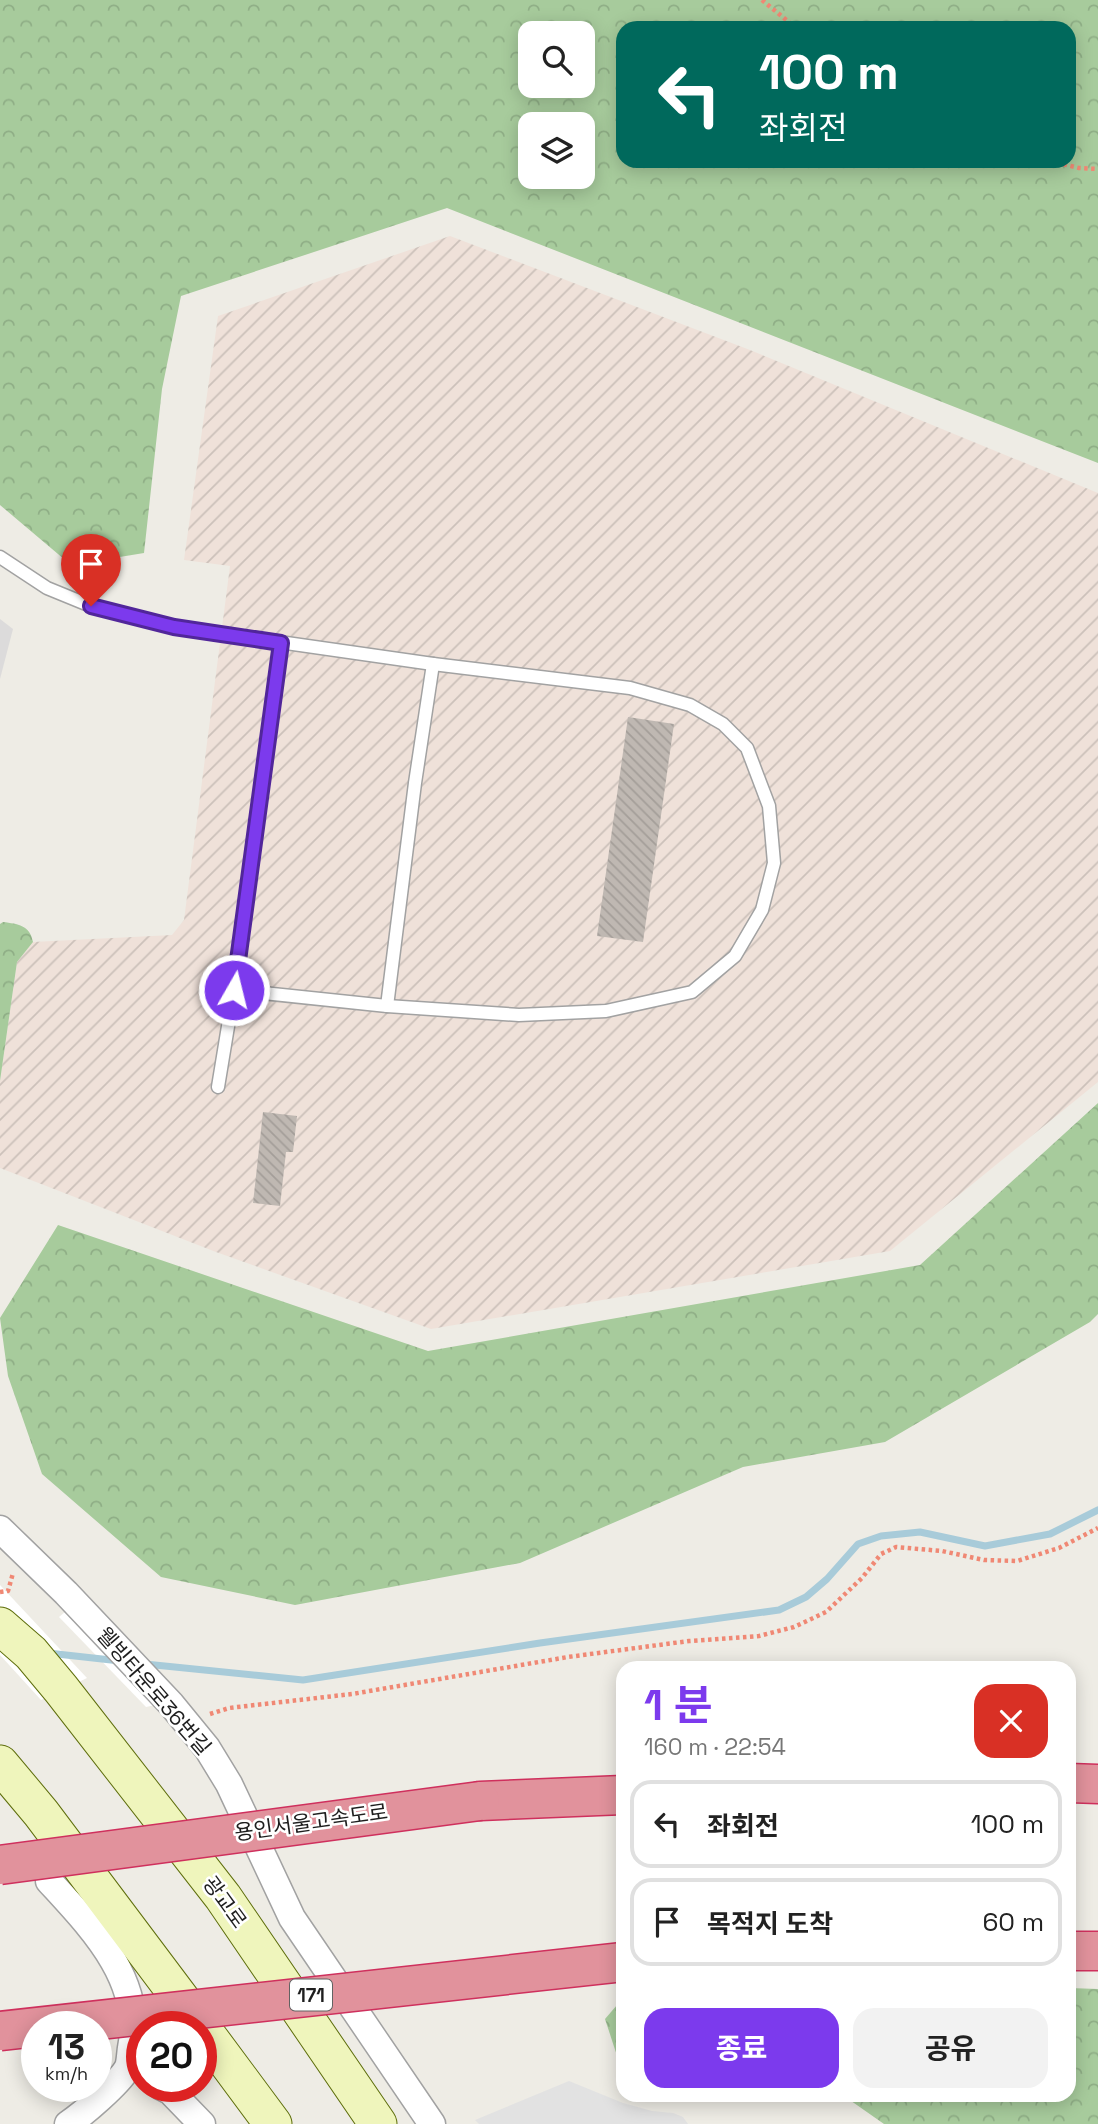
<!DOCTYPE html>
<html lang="ko">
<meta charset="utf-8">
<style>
:root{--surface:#fff;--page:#f2f2f2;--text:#222;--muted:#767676;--line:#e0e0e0;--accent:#7c3aed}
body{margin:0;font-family:"Space Grotesk","Noto Sans KR",sans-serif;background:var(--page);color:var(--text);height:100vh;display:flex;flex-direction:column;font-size:26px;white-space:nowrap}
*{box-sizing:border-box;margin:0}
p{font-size:23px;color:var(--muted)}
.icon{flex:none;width:38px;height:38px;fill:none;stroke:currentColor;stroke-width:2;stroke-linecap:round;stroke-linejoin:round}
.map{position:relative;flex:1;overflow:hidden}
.panel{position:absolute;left:616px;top:1661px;width:460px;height:441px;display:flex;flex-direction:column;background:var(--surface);border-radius:21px;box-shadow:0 4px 18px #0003}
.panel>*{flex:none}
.banner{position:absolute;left:616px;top:21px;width:460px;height:147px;border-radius:21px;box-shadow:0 4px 18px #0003;background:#00695c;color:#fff;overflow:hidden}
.fabs{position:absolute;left:518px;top:21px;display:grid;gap:14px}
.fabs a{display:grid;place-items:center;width:77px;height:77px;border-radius:14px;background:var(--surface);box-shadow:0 4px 18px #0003;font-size:35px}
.speed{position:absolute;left:21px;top:2011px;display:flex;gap:14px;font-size:35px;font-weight:700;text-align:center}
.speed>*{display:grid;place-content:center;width:91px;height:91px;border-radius:50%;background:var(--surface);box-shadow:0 4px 18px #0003;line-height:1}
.speed small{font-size:18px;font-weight:400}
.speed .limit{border:10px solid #d22;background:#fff;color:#111}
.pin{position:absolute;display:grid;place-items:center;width:60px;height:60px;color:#fff;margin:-72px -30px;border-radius:50% 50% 50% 0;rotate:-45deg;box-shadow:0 0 7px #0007}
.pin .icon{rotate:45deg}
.me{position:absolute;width:77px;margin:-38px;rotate:8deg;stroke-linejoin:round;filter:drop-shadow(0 0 5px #0008)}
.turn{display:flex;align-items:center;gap:24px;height:147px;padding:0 28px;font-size:32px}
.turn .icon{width:91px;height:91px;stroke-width:2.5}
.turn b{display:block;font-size:49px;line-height:60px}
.round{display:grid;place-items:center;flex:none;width:74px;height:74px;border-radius:21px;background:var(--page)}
.overview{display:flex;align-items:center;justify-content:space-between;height:119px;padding:0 28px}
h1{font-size:42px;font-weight:700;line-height:52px;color:var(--accent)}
.action{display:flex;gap:14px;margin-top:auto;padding:14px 28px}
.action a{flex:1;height:80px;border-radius:21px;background:var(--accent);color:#fff;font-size:28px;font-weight:700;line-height:80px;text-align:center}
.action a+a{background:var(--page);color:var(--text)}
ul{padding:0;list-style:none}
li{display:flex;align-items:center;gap:21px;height:88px;margin:0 14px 10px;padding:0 14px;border:4px solid var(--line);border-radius:21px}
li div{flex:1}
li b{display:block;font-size:26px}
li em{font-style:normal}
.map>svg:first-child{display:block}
.residential{fill:#dcdbdb}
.military{fill:url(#military-furrows)}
.forest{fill:url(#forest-crowns);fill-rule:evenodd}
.parking{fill:#e2e2e2}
.pier{fill:#fff}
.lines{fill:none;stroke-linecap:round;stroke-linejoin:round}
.stream{stroke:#a8cbd9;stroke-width:7}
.building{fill:url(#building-back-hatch)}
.lane-casing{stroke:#a2a2a2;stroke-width:15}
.street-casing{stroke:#a2a2a2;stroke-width:29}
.secondary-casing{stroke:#5e6e0c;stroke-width:39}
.highway-casing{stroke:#cf305d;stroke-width:41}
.path{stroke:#f08874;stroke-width:4.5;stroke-dasharray:3.5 3.5;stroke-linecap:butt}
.lane{stroke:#fff;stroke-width:12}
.street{stroke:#fff;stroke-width:26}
.secondary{stroke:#eff5bc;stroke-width:37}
.highway{stroke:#e1929c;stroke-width:38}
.highway-bridge-casing{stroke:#cf305d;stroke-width:41;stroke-linecap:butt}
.highway-bridge{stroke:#e1929c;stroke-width:38}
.route-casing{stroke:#51269a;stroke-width:18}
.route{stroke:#7c3aed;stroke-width:12}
.labels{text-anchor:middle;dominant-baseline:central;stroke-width:5;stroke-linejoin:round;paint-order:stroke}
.shield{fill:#fff;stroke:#626262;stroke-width:2}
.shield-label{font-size:19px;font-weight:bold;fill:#1e1e1e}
.street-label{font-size:21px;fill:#1e1e1e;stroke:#fff}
</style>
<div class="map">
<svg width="1098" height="2124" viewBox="0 0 1098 2124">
<defs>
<pattern id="military-furrows" width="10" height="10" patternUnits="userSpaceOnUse" patternTransform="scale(1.75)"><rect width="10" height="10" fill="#efe1d9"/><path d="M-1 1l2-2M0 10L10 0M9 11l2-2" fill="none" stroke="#ccc1ba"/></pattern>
<pattern id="forest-crowns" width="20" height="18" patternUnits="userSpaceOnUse" patternTransform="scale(1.75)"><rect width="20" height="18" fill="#a7cb9c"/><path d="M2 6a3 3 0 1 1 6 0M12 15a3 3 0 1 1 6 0" fill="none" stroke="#8fae86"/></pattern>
<pattern id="building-back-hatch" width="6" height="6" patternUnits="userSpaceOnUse" patternTransform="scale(1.75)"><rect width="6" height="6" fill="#bfb8b2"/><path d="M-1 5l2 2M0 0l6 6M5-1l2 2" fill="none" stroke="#a49e99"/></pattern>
</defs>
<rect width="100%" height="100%" fill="#eeece5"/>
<!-- residential -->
<polygon class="residential" points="0,619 13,629 0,679"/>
<!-- military -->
<polygon class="military" points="450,236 750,350 1098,493 1098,1082 890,1251 431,1329 216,1252 0,1168 0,1081 17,962 33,942 172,935 184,920 230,566 184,560 218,316"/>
<!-- forest -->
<g class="forest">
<path d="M0,0h1098v463l-651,-255 -266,88 -19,93 -18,164 -73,12 -71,-60zM623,28h446v133h-446zM530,33h53v53h-53zM530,124h53v53h-53z"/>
<path d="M3,922c15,2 27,3 30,20l-16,20 -17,119v-157z"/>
<polygon points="1098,1103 1098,1314 1090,1322 885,1442 743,1467 520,1563 295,1605 161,1577 42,1474 8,1376 0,1318 58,1225 428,1351 920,1265"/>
<polygon points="1069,1988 1098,1989 1098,2124 884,2124 844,2096 809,2095 1069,2095"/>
<polygon points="623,1998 623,2074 605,2019"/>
</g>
<!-- parking -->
<polygon class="parking" points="569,2081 623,2103 652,2111 673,2113 683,2117 688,2124 479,2124 475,2120"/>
<!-- pier -->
<g class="pier">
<polygon points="0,1585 87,1678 41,1700 0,1655"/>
<polygon points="85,1595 179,1700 146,1707 59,1617"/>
</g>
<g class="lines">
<!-- stream -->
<g class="stream">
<polyline points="48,1653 120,1661"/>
<polyline points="145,1664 303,1680 540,1643 779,1610 806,1597 827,1579 858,1544 881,1536 920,1532 985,1546 1050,1534 1098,1510"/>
</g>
</g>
<!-- building -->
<g class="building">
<polygon points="628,717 674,724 643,942 597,936"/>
<polygon points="263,1112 297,1116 293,1152 286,1152 280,1206 253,1203"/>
</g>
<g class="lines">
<!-- lane casing -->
<g class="lane-casing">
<g id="lane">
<polyline points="0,557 47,588 91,606 174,627 433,664 630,688 690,705 723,724 747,748 769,806 774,863 762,910 735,956 692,992 606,1011 519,1015 387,1006 234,990"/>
<polyline points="387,1006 415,783 433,664"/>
<polyline points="218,1087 234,990 281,643"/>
</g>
</g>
<!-- street casing -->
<g class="street-casing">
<g id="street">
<polyline points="0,1529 66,1593 171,1704 207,1748 229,1784 292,1918 432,2124"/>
<path d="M49,1881c42,46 95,99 82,167 -1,6 -1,16 -4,21 -9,15 -44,45 -59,55"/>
<polyline points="160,2086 170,2091 202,2124"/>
</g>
</g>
<!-- secondary casing -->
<g class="secondary-casing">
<g id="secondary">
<polyline points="0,1626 31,1653 61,1689 223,1897 378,2124"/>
<polyline points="0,1764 41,1813 201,2026"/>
<polyline points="201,2027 273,2124"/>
</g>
</g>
<!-- highway casing -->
<g class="highway-casing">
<g id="highway">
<polyline points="1069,1783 1098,1784"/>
<polyline points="480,1801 623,1795"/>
<polyline points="1069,1951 1098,1951"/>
</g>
</g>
<!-- path -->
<g class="path">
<polyline points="762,0 796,28"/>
<polyline points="1050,161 1079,168 1098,169"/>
<polyline points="0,1592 8,1591 13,1573"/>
<polyline points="210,1714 229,1708 352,1694 568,1657 689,1641 759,1636 794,1627 826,1612 862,1578 881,1554 896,1547 942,1551 984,1560 1017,1561 1059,1548 1098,1528"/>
</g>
<!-- lane -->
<use href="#lane" class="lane"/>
<!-- street -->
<use href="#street" class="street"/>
<!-- secondary -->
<use href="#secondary" class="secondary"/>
<!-- highway -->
<use href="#highway" class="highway"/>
<!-- highway-bridge casing -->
<g class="highway-bridge-casing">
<g id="highway-bridge">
<polyline points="0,1865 480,1801"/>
<polyline points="0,2031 623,1962"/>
</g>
</g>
<!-- highway-bridge -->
<use href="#highway-bridge" class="highway-bridge"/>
</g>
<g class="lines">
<!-- route casing -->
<g class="route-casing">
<polyline id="route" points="91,606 174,627 281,643 234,990"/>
</g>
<!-- route -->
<use href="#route" class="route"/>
</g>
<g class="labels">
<!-- shield labels -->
<rect class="shield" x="290" y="1979.5" width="42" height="31" rx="5"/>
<g class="shield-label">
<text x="311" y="1995">171</text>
</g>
<!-- street labels -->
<g class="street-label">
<text transform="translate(154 1691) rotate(49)">웰빙타운로36번길</text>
<text transform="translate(311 1822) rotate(-8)">용인서울고속도로</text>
<text transform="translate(225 1902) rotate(54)">광교로</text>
</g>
</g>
</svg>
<div class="fabs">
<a><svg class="icon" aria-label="search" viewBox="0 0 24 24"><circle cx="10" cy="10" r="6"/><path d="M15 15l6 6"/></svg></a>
<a><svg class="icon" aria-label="layers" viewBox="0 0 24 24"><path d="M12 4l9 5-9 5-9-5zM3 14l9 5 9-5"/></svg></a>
</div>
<div class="speed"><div>13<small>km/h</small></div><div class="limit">20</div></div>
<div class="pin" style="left:91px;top:606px;background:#d93025"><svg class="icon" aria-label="arrive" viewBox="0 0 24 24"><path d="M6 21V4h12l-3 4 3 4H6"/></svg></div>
<svg class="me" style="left:234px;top:990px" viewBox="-20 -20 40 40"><circle r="17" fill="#7c3aed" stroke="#fff" stroke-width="3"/><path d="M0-11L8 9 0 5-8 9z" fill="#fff"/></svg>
<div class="banner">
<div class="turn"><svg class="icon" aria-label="left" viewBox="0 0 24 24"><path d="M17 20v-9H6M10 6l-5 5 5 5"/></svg><div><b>100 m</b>좌회전</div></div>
</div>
<section class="panel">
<div class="overview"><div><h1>1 분</h1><p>160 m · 22:54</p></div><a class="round" style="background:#d93025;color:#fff"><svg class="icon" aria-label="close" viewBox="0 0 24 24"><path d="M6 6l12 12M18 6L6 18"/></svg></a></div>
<ul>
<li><svg class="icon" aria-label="left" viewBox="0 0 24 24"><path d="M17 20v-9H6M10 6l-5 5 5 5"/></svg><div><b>좌회전</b></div><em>100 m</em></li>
<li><svg class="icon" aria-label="arrive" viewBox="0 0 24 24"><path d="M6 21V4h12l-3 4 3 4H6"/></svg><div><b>목적지 도착</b></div><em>60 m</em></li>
</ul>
<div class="action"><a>종료</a><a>공유</a></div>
</section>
</div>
